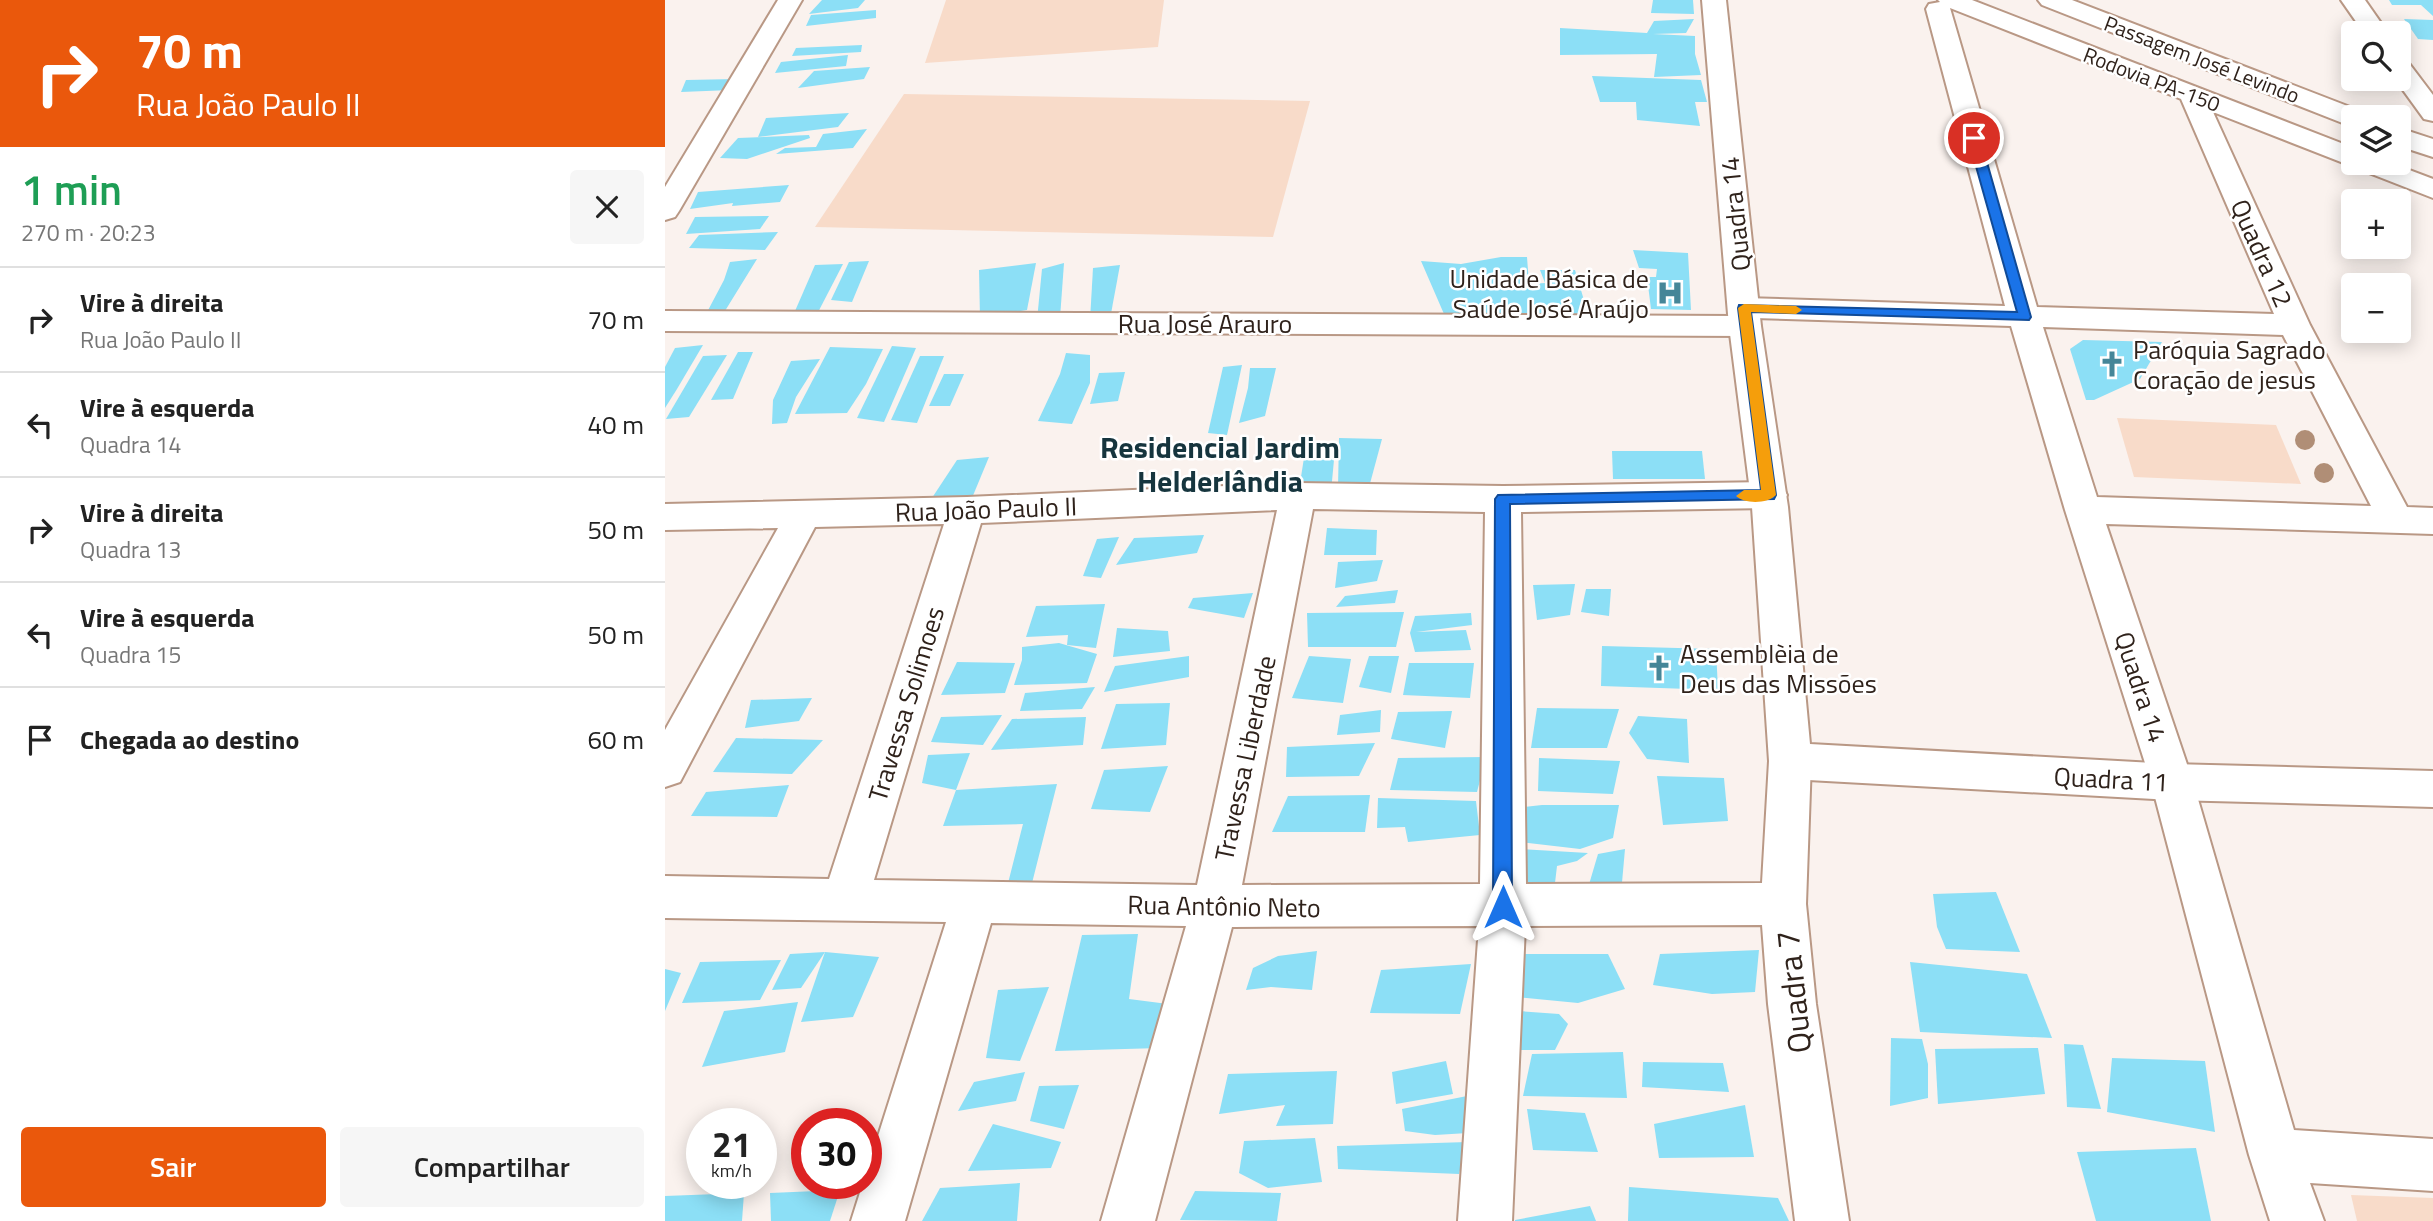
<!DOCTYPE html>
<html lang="pt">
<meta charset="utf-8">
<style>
:root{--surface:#fff;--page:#f6f6f6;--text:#222;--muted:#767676;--line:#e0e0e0;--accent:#ea580c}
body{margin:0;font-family:"Titillium Web",sans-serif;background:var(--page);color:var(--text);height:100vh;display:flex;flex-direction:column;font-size:26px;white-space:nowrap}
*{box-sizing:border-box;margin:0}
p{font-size:23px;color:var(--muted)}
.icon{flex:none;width:38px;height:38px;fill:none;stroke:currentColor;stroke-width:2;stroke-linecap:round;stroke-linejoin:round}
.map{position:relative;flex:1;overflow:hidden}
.details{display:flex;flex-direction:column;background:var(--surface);width:665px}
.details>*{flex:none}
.banner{background:#ea580c;color:#fff;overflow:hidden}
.buttons{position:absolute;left:1676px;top:21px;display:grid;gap:14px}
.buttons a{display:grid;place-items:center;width:70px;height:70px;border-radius:7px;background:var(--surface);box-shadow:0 4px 18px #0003;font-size:35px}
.speed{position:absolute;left:21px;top:1108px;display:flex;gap:14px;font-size:35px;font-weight:700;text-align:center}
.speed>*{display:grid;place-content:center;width:91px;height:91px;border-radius:50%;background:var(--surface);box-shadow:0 4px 18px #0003;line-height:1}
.speed small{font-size:18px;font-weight:400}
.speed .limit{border:10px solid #d22;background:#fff;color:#111}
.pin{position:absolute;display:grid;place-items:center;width:60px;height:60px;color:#fff;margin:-30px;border:4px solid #fff;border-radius:50%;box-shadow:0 2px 7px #0007}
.me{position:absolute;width:77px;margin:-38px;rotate:0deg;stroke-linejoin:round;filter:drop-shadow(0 0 5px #0008)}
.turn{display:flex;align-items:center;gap:24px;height:147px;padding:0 21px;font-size:32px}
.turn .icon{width:91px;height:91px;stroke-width:2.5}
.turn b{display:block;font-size:49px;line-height:60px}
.round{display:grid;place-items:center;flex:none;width:74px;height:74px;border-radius:7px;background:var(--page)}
.headline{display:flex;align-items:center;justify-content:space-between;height:119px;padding:0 21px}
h1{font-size:42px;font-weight:600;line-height:52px;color:#1e9e55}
.button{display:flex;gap:14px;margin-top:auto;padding:14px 21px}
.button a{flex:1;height:80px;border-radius:7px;background:var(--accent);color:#fff;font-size:28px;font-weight:600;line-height:80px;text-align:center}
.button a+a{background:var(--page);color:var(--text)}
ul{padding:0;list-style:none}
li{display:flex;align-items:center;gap:21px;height:105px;padding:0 21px;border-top:2px solid var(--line)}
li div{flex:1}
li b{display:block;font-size:26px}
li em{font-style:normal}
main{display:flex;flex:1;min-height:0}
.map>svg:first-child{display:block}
.green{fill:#f8dbc9}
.building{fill:#8cdff6}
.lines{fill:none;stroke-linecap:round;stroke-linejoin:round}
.minor-casing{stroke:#b99885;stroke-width:4}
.tertiary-casing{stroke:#b99885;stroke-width:4}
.minor{fill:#fff;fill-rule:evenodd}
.tertiary{fill:#fff;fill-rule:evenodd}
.tree{fill:#b08e76}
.route{fill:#1a73e8;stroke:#114b97;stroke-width:2}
.slow{fill:#f59e0b}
.labels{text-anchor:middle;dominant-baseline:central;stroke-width:5;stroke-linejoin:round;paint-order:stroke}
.far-street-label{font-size:21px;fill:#2f221b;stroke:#fff}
.street-label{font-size:26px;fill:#2f221b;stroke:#fff}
.poi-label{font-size:26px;fill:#2f221b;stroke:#fff;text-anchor:start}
.quarter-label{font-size:30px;font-weight:bold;fill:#16353e;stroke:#fff}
.near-street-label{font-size:32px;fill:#2f221b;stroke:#fff}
</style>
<main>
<section class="details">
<div class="banner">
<div class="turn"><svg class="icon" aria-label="right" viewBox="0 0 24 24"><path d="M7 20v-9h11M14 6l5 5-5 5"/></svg><div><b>70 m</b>Rua João Paulo II</div></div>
</div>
<div class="headline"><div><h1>1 min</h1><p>270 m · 20:23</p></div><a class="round"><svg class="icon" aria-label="close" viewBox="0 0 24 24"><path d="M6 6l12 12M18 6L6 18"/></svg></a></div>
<ul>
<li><svg class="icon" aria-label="right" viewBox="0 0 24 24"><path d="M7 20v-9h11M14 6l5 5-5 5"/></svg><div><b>Vire à direita</b><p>Rua João Paulo II</p></div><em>70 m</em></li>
<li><svg class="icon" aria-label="left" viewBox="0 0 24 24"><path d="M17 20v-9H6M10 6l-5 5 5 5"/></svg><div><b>Vire à esquerda</b><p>Quadra 14</p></div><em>40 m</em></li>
<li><svg class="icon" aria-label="right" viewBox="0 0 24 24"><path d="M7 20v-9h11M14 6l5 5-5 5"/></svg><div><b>Vire à direita</b><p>Quadra 13</p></div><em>50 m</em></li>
<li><svg class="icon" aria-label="left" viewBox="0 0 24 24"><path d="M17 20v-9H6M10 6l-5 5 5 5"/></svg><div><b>Vire à esquerda</b><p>Quadra 15</p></div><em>50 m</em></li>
<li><svg class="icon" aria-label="arrive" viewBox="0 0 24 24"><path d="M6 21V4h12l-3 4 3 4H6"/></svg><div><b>Chegada ao destino</b></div><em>60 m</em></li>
</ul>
<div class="button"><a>Sair</a><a>Compartilhar</a></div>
</section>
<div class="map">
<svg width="1768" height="1221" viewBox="0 0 1768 1221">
<rect width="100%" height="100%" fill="#faf2ee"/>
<!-- green -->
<g class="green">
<polygon points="281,0 499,0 493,47 260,63"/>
<polygon points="239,94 645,101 608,237 150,227"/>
<polygon points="1452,418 1611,425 1636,484 1469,477"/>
<polygon points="1686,1195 1768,1198 1768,1221 1692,1221"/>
</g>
<!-- building -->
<g class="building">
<polygon points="157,0 200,0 193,8 144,14"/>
<polygon points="988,0 1028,0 1029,14 986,13"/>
<polygon points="1724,0 1768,0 1768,16 1756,5 1727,5"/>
<polygon points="211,10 211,18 141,26 146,15"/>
<polygon points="1029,19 1021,33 988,34 1030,36 1030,54 1036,75 989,77 992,54 895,55 895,28 982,33 989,21"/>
<polygon points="1739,19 1768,20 1768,40 1753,39"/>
<polygon points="197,45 196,52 127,56 131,48"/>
<polygon points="183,55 181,66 110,73 116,62"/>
<polygon points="205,67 199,79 133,88 149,71"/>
<polygon points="927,76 1036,80 1042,102 1030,102 1035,126 972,120 971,102 935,102"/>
<polygon points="71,79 66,90 16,92 21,80"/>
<polygon points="184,113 173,127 93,137 101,118"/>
<polygon points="202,129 188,148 111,154 120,148 151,147 158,134"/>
<polygon points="144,135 145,138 82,159 55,158 73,138"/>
<polygon points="124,185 115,202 67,206 68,203 25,209 33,192"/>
<polygon points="104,216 95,229 21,234 30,217"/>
<polygon points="113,232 100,250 24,248 34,235"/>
<polygon points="968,250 1023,253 1026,310 986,309 982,277 991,277 992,269 974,268"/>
<polygon points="836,257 862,257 864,284 880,283 875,270 910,270 924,317 865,318 840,315 779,314 756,261 796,264"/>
<polygon points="92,259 55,319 40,316 59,280 65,262"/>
<polygon points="204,261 187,302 166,300 184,262"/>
<polygon points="371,263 362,310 315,318 314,270"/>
<polygon points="399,263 395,318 372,320 377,269"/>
<polygon points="178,264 149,320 127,318 150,265"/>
<polygon points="455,265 445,319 425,320 428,268"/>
<polygon points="1418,340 1497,342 1475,379 1429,400 1421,400 1405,349"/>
<polygon points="38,345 12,389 0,408 0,367 10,348"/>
<polygon points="227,346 251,348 219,422 192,418"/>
<polygon points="165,347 218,349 201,384 182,413 130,414"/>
<polygon points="73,352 88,352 68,399 46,400"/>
<polygon points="401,353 425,355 425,383 407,424 373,421 395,374"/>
<polygon points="62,355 24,417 1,419 38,356"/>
<polygon points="255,356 279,356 252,423 226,420"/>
<polygon points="155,359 131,397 122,423 107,424 108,400 126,361"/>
<polygon points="577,365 562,435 543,433 558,367"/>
<polygon points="585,368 611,368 600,416 574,423 583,388"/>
<polygon points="460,372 453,401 425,404 434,373"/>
<polygon points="279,374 299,374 285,406 264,406"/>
<polygon points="674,438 717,439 703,491 673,487"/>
<polygon points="641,445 670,449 666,492 633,496"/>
<polygon points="947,451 1037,451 1040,479 948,479"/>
<polygon points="324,457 302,510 261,507 292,460"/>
<polygon points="662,528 712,530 711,555 659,555"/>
<polygon points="539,535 532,553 451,565 469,538"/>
<polygon points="454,537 436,578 418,576 432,539"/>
<polygon points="718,560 712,581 670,588 673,562"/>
<polygon points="910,584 905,615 872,620 868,585"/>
<polygon points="921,589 946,589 944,616 916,612"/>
<polygon points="733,590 730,603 671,607 680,596"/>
<polygon points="588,593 579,618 523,608 528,598"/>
<polygon points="440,604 431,648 402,645 403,635 361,637 371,606"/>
<polygon points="739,612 731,647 643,647 642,613"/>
<polygon points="806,613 807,625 751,632 801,630 806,650 750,652 745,633 750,616"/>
<polygon points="452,628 503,631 505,651 448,657"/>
<polygon points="394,643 432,654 422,683 349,685 357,660 357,647"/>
<polygon points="937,646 1051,649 1053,690 936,686"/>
<polygon points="524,656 524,677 439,692 450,666"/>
<polygon points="644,656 686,659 678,703 627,698"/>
<polygon points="704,656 734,656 726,693 694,687"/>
<polygon points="292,662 350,663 340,693 276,695"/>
<polygon points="744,663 809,663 805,698 738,695"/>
<polygon points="430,687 417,709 355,711 360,693"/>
<polygon points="147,698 134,721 80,728 86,700"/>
<polygon points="505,703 501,745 436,749 451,704"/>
<polygon points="872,708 954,709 942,748 866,748"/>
<polygon points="716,710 715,732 672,735 675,715"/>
<polygon points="787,711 780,748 726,739 733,712"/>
<polygon points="337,715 318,745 266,742 276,717"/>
<polygon points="973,716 1022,719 1024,763 982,759 964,733"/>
<polygon points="421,717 418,745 326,750 347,719"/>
<polygon points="71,738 158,740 127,774 48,772"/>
<polygon points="710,743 694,776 621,777 622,747"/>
<polygon points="305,753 291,790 257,783 263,755"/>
<polygon points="821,757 812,792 725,790 733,758"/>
<polygon points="874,758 955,761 948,794 873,791"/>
<polygon points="503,766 485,812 426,809 439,770"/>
<polygon points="992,776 1059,778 1063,821 998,825"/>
<polygon points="392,784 364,895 340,895 358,824 278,826 291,790"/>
<polygon points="124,785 112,817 26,816 41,792"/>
<polygon points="705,795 700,832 607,832 623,796"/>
<polygon points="713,798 811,801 815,835 743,842 740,827 712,828"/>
<polygon points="877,805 954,805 948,838 915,849 855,842 859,807"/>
<polygon points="856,849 923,853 912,861 892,866 888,900 847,894"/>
<polygon points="960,849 955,905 920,898 933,854"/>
<polygon points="1331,892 1355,952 1281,949 1272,927 1268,894"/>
<polygon points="473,934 464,999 503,1004 495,1048 390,1051 417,935"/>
<polygon points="1094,950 1090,992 1047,994 988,985 995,954"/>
<polygon points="652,951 647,990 606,987 581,990 588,968 613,956"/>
<polygon points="160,952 136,988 107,990 125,954"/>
<polygon points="160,952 214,957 188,1017 136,1022"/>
<polygon points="853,954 943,954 960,989 913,1003 852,997"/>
<polygon points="116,960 95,1000 17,1003 35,962"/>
<polygon points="1245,962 1362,974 1387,1038 1255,1032"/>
<polygon points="806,964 795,1014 705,1013 716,970"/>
<polygon points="0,969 16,973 0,1011"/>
<polygon points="384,987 355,1061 321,1058 333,990"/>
<polygon points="133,1002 120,1052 37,1067 59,1011"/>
<polygon points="854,1011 894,1014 903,1024 890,1050 855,1050"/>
<polygon points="1226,1038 1257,1039 1263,1064 1263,1098 1225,1106"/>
<polygon points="1399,1044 1418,1045 1436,1109 1402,1107"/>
<polygon points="1373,1048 1380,1094 1273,1104 1270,1049"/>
<polygon points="958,1052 962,1098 858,1096 867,1054"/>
<polygon points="1447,1058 1540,1061 1550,1132 1442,1112"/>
<polygon points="781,1061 788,1094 731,1104 727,1072"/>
<polygon points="978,1062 1058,1063 1064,1092 977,1087"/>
<polygon points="672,1071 668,1124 611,1126 620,1105 554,1114 563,1074"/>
<polygon points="360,1072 351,1101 293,1111 309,1082"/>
<polygon points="414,1085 399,1129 365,1121 374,1086"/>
<polygon points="807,1095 803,1133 770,1135 740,1131 737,1109"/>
<polygon points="1080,1105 1089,1157 994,1158 989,1124"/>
<polygon points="862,1109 920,1113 933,1152 868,1150"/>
<polygon points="328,1124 396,1142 386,1168 303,1171"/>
<polygon points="650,1138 657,1182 603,1188 574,1173 579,1141"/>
<polygon points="803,1142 794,1174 673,1169 672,1146"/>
<polygon points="1531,1148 1546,1221 1431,1221 1412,1152"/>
<polygon points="355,1183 352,1221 257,1221 275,1188"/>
<polygon points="964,1187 1113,1198 1124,1221 963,1221"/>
<polygon points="175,1190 165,1221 106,1221 105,1193"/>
<polygon points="530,1191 616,1193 612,1221 515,1220"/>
<polygon points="79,1193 77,1221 0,1221 0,1196"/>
<polygon points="925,1206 931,1221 850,1221 850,1220"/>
</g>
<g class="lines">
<!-- minor casing -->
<g class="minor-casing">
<g id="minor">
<polygon points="113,0 137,0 14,211 10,217 0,220 0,187"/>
<path d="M1273,0h34l382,148v15h37l42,16v19l-220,-86 97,213 97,182 26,1v26l-327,-10 87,258 101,348 139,9v52l-123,-8 14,38h-54l-21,-66 -98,-373 -86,-272 -54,-184 -257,-8 7,8 -5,7 -11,3 -1080,-5v-20l1071,5 -8,-8 5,-7 11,-3 261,8 -79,-297 3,-5 11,-2zM1285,8l231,91 93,215 -237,-7zM1378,327l240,8 88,171 -274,-9z"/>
<polygon points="1373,0 1407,0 1698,112 1702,117 1689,117 1689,126 1680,124 1377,5"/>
<polygon points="1734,128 1768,139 1768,157 1734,146"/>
<path d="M1104,482l13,4 5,9 -5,9 -13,4 -248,4 5,372 236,-1 7,-122 6,-13 15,-5 15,5 6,13 -5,143 10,100 33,217h-54l-27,-217 -6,-79 -237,1 -13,295h-54l21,-295 -247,1 -77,294h-54l85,-295 -195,-3 -86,298h-54l12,-38h3v-9l80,-252 -281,-4v-42l164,3 115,-355 -129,3 -135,255 -15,5v-57l113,-202 -113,2v-26l302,-7 331,-14 205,3zM648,509l172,3 -5,372 -238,1zM612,510l-80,375 -323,-5 107,-357z"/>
</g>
</g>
<!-- tertiary casing -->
<g class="tertiary-casing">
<g id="tertiary">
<polygon points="1037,0 1061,0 1096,326 1123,507 1145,744 1507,764 1768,771 1768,807 1507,800 1125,779 1110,774 1104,761 1087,507 1064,326"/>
<polygon points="1676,0 1700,0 1723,33 1699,33"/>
<polygon points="1734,59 1743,62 1768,95 1768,121 1759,119 1730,79 1734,79"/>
</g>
</g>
<!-- minor -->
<use href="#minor" class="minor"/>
<!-- tertiary -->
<use href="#tertiary" class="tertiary"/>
</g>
<!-- trees -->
<g class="tree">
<circle cx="1640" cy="440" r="10"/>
<circle cx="1659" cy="473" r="10"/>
</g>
<!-- route -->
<polygon class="route" points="1309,134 1315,138 1366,317 1364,320 1086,312 1111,495 1109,499 845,504 847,907 844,914 838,916 831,914 828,907 830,499 833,495 1096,490 1073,308 1074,305 1352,312 1303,138"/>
<!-- slow -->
<path class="slow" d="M1079,304l52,2 6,4 -6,4 -45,-2 25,183c-8,9 -32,9 -40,1l8,-6h17l-23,-182z"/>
<!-- icons -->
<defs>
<g id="hospital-bare" transform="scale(2.1)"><path d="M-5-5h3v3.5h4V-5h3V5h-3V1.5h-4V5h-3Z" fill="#458698" stroke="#fff" stroke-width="2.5" paint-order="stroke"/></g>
<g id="church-bare" transform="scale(2.1)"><path d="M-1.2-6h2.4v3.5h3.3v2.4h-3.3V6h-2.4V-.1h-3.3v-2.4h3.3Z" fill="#458698" stroke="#fff" stroke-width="2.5" paint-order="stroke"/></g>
</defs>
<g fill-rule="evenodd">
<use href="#hospital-bare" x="1005" y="293"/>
<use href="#church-bare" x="1447" y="364"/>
<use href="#church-bare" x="994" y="668"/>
</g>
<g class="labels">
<!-- far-street labels -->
<g class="far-street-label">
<text transform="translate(1537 59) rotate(21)">Passagem José Levindo</text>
<text transform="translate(1487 79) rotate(21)">Rodovia PA-150</text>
</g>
<!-- street labels -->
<g class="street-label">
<text transform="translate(1070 214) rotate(-96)">Quadra 14</text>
<text transform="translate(1597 253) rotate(66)">Quadra 12</text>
<text x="540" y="323">Rua José Arauro</text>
<text transform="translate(321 509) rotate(-2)">Rua João Paulo II</text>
<text transform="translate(1476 687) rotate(72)">Quadra 14</text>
<text transform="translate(241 704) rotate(-73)">Travessa Solimoes</text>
<text transform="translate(580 758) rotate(-78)">Travessa Liberdade</text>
<text transform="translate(1446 779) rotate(3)">Quadra 11</text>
<text transform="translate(559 906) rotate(1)">Rua Antônio Neto</text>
</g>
<!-- poi labels -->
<g class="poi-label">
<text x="984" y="278" text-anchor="end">Unidade Básica de<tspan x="984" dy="30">Saúde José Araújo</tspan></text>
<text x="1468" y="349">Paróquia Sagrado<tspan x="1468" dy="30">Coração de jesus</tspan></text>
<text x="1015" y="653">Assemblèia de<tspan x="1015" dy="30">Deus das Missões</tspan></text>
</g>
<!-- quarter labels -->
<g class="quarter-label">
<text x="555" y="447">Residencial Jardim<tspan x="555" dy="34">Helderlândia</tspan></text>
</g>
<!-- near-street labels -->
<g class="near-street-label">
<text transform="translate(1128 992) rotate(-96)">Quadra 7</text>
</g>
</g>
</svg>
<div class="buttons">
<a><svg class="icon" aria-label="search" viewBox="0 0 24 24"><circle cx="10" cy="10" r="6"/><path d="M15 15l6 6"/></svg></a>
<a><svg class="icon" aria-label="layers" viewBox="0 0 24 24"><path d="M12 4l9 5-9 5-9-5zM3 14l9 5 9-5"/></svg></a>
<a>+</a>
<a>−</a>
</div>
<div class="speed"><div>21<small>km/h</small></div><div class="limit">30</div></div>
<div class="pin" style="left:1309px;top:138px;background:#d93025"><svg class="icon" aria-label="arrive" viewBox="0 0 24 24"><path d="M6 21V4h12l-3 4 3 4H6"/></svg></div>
<svg class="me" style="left:838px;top:907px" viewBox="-20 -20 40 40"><path d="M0-17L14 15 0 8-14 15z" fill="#1a73e8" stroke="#fff" stroke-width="4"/></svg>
</div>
</main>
